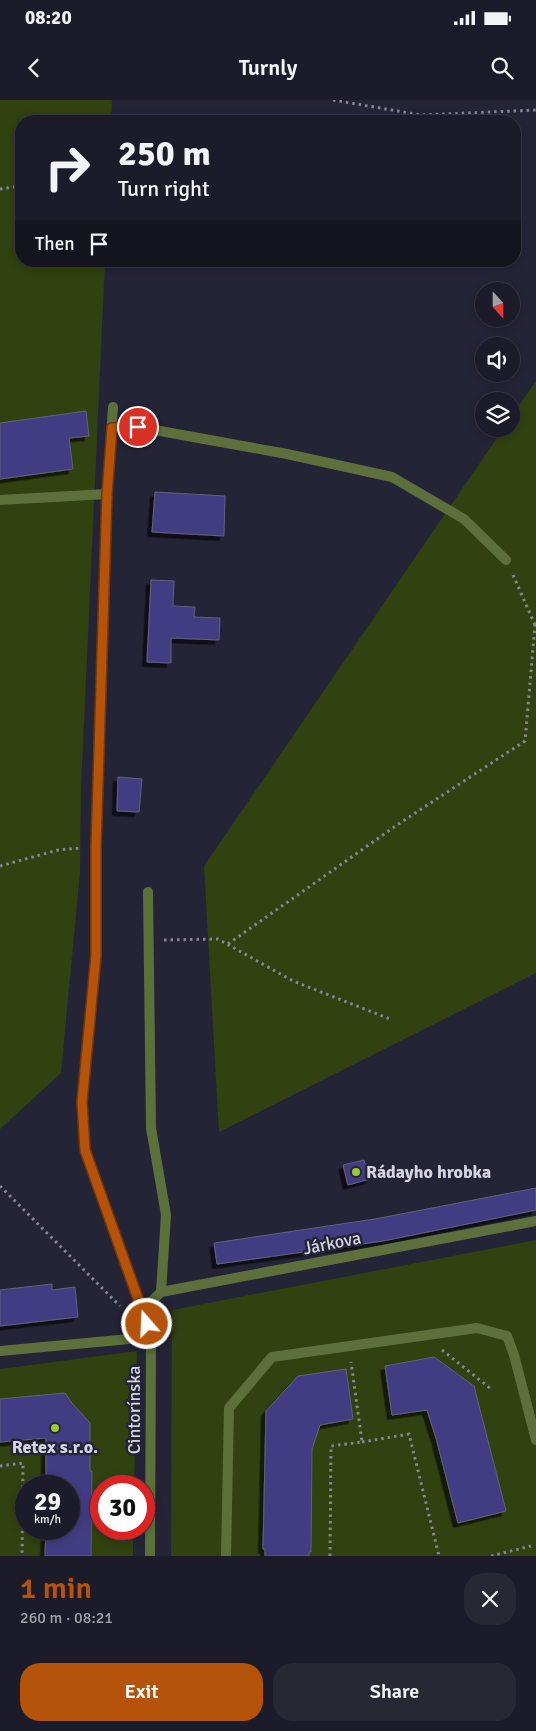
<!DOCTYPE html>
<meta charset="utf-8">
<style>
:root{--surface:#1b1b29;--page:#282835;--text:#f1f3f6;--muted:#a0a1a8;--line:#393946;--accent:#b45309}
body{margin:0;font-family:Signika,sans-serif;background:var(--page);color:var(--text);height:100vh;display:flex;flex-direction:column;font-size:19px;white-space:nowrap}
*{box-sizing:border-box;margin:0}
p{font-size:16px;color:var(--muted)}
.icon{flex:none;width:28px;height:28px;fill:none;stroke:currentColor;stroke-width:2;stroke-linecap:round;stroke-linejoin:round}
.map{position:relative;height:1456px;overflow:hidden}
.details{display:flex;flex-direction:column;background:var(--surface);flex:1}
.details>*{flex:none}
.guide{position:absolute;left:15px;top:15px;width:506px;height:152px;border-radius:20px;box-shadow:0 2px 8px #0003,0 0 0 1px var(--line);background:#1b1b29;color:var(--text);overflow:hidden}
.needle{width:32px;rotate:159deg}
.buttons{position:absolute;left:475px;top:182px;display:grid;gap:10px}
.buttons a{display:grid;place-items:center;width:45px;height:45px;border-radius:50%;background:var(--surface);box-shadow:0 2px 8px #0003,0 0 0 1px var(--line);font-size:25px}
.speed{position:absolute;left:15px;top:1375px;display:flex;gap:10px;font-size:25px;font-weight:700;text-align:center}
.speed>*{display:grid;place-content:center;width:65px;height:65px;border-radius:50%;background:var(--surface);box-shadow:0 2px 8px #0003,0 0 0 1px var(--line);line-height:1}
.speed small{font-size:12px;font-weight:400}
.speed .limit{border:8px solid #d22;background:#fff;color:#111}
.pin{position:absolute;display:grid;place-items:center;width:42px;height:42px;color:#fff;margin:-21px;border:2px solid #fff;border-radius:50%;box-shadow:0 1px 5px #0007}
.me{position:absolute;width:55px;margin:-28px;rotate:341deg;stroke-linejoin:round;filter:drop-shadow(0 0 4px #0008)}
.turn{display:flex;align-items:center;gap:18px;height:105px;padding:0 20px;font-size:22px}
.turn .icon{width:65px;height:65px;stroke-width:2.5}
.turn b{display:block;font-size:35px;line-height:42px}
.then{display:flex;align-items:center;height:48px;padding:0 20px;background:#0003;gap:10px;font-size:19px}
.round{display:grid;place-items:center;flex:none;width:52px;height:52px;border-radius:20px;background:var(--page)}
.headline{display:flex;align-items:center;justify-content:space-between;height:85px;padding:0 20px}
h1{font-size:30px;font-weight:600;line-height:38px;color:var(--accent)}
.button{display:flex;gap:10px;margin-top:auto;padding:10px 20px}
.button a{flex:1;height:58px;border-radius:20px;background:var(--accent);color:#fff;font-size:20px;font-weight:600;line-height:58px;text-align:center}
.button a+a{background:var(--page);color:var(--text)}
.status{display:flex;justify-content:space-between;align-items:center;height:35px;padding:0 25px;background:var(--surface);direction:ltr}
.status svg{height:14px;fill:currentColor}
header{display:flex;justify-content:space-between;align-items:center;height:65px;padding:0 20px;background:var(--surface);font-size:22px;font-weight:600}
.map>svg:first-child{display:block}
.green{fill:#314110;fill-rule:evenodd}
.building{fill:#423c82;stroke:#616278;filter:url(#shadow)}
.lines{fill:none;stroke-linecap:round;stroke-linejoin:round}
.path{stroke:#858595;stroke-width:3;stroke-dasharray:2.5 4;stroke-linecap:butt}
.lane{stroke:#5d703c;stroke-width:10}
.street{stroke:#5d703c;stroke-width:10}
.route-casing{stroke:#753606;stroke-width:12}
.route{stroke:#b45309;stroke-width:9}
.poi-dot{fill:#9cca31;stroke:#242437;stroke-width:2}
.labels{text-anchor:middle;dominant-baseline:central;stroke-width:5;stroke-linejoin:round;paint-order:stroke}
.poi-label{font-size:18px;font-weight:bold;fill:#d4d5e2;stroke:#242437;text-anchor:start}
.street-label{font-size:18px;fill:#d4d5e2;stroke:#242437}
</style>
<div class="status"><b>08:20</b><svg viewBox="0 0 49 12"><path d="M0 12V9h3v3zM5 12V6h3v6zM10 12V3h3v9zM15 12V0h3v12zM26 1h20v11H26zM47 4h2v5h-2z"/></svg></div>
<header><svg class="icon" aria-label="back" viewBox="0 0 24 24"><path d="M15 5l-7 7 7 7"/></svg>Turnly<svg class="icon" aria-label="search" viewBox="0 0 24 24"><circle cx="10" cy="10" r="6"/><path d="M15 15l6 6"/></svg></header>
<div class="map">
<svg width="536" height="1456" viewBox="0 0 536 1456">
<defs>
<filter id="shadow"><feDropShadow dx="-4.5" dy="4.5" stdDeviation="0" flood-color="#0009"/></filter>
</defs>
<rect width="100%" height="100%" fill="#242437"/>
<!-- green -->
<g class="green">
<polygon points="0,0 112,0 111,21 21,21 21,161 105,161 81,689 80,772 61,973 0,1029"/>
<polygon points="536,281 536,873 219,1032 204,766 503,329 511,329 511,317"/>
<polygon points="536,1140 536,1456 171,1456 172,1210"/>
<path d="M137,1251l-3,135h-33v43h32v27h-133v-187zM26,1386h43v43h-43z"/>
</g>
<!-- building -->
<g class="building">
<polygon points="86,311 89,336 69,338 73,369 0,379 0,323"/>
<polygon points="155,392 225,396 224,436 152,432"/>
<polygon points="151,480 174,481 173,506 195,507 194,517 220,518 219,540 171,538 171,563 147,562"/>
<polygon points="118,677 142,679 139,712 117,711"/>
<polygon points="364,1060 370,1079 348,1085 343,1065"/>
<polygon points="536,1088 536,1110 383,1141 217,1164 214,1143 375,1119"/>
<polygon points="52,1184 52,1190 75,1187 78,1217 0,1226 0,1190"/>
<polygon points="434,1257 474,1286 506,1411 458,1423 436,1338 427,1310 392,1315 385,1266"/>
<polygon points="346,1269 353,1319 320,1325 312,1349 311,1452 309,1452 309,1456 265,1456 265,1449 263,1449 266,1311 298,1276"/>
<polygon points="65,1293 72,1303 90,1323 90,1371 92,1371 91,1456 45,1456 46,1429 69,1429 69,1386 46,1386 46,1338 0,1342 0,1299"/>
</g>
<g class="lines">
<!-- path -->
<g class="path">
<polyline points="333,0 421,15 536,10"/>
<polyline points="0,89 21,86"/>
<polyline points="513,475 535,525"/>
<polyline points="0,766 58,750 81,748"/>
<polyline points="164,840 218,839 293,881 390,919"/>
<polyline points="228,844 397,725 525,641 535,525 536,525"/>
<polyline points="0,1086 120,1206"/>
<polyline points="442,1250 491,1289"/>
<polyline points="362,1342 409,1334 439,1456"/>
<polyline points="0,1366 23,1363 22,1456"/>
<polyline points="330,1456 331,1346 362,1342 351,1262"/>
<polyline points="491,1456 531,1446"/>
</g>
<!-- lane -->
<g class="lane">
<polyline points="111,328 138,327 287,354 392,377 464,419 506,460"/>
<polyline points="0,400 107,394"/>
<polyline points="148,792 151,1028 166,1115 161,1192"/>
</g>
<!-- street -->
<g class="street">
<polyline points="113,307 107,394 96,747 96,855 82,1002 85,1050 151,1237 150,1456"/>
<polyline points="142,1211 161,1192 536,1121"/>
<polyline points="0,1251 151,1237"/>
<polyline points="226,1456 229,1308 272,1257 477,1228 507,1236 514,1255 536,1340"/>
</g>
</g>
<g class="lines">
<!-- route casing -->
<g class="route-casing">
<polyline id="route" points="138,327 112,328 107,394 96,747 96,855 82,1002 85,1050 147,1224"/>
</g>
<!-- route -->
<use href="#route" class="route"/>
</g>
<!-- markers -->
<g class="poi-dot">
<circle cx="356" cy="1072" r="5"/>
<circle cx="55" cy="1328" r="5"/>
</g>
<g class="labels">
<!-- poi labels -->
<g class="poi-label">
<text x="366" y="1072">Rádayho hrobka</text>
<text x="55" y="1347" text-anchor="middle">Retex s.r.o.</text>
</g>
<!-- street labels -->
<g class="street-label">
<text transform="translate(332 1143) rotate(-11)">Járkova</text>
<text transform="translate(134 1310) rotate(-90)">Cintorínska</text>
</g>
</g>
</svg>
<div class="buttons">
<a><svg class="needle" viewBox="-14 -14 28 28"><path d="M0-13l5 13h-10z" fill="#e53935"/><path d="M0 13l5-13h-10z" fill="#a0a1a8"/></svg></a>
<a><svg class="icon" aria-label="sound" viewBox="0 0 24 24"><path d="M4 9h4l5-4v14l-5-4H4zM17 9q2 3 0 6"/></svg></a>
<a><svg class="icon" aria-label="layers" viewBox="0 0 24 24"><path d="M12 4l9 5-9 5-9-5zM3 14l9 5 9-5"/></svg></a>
</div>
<div class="speed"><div>29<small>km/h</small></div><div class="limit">30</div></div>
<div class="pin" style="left:138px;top:327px;background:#d93025"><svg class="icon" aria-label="arrive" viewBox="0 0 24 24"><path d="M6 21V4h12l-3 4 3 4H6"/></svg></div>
<svg class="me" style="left:147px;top:1224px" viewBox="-20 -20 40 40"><circle r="17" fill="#b45309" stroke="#fff" stroke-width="3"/><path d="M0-11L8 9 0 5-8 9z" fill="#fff"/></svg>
<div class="guide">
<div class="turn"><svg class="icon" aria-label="right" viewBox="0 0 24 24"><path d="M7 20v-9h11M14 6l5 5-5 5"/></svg><div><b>250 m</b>Turn right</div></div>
<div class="then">Then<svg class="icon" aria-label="arrive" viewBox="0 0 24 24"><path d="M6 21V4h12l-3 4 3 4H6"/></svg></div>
</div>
</div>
<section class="details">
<div class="headline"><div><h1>1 min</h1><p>260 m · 08:21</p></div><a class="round"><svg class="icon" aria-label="close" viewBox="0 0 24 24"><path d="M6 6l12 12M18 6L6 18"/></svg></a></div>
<div class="button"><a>Exit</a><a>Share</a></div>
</section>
